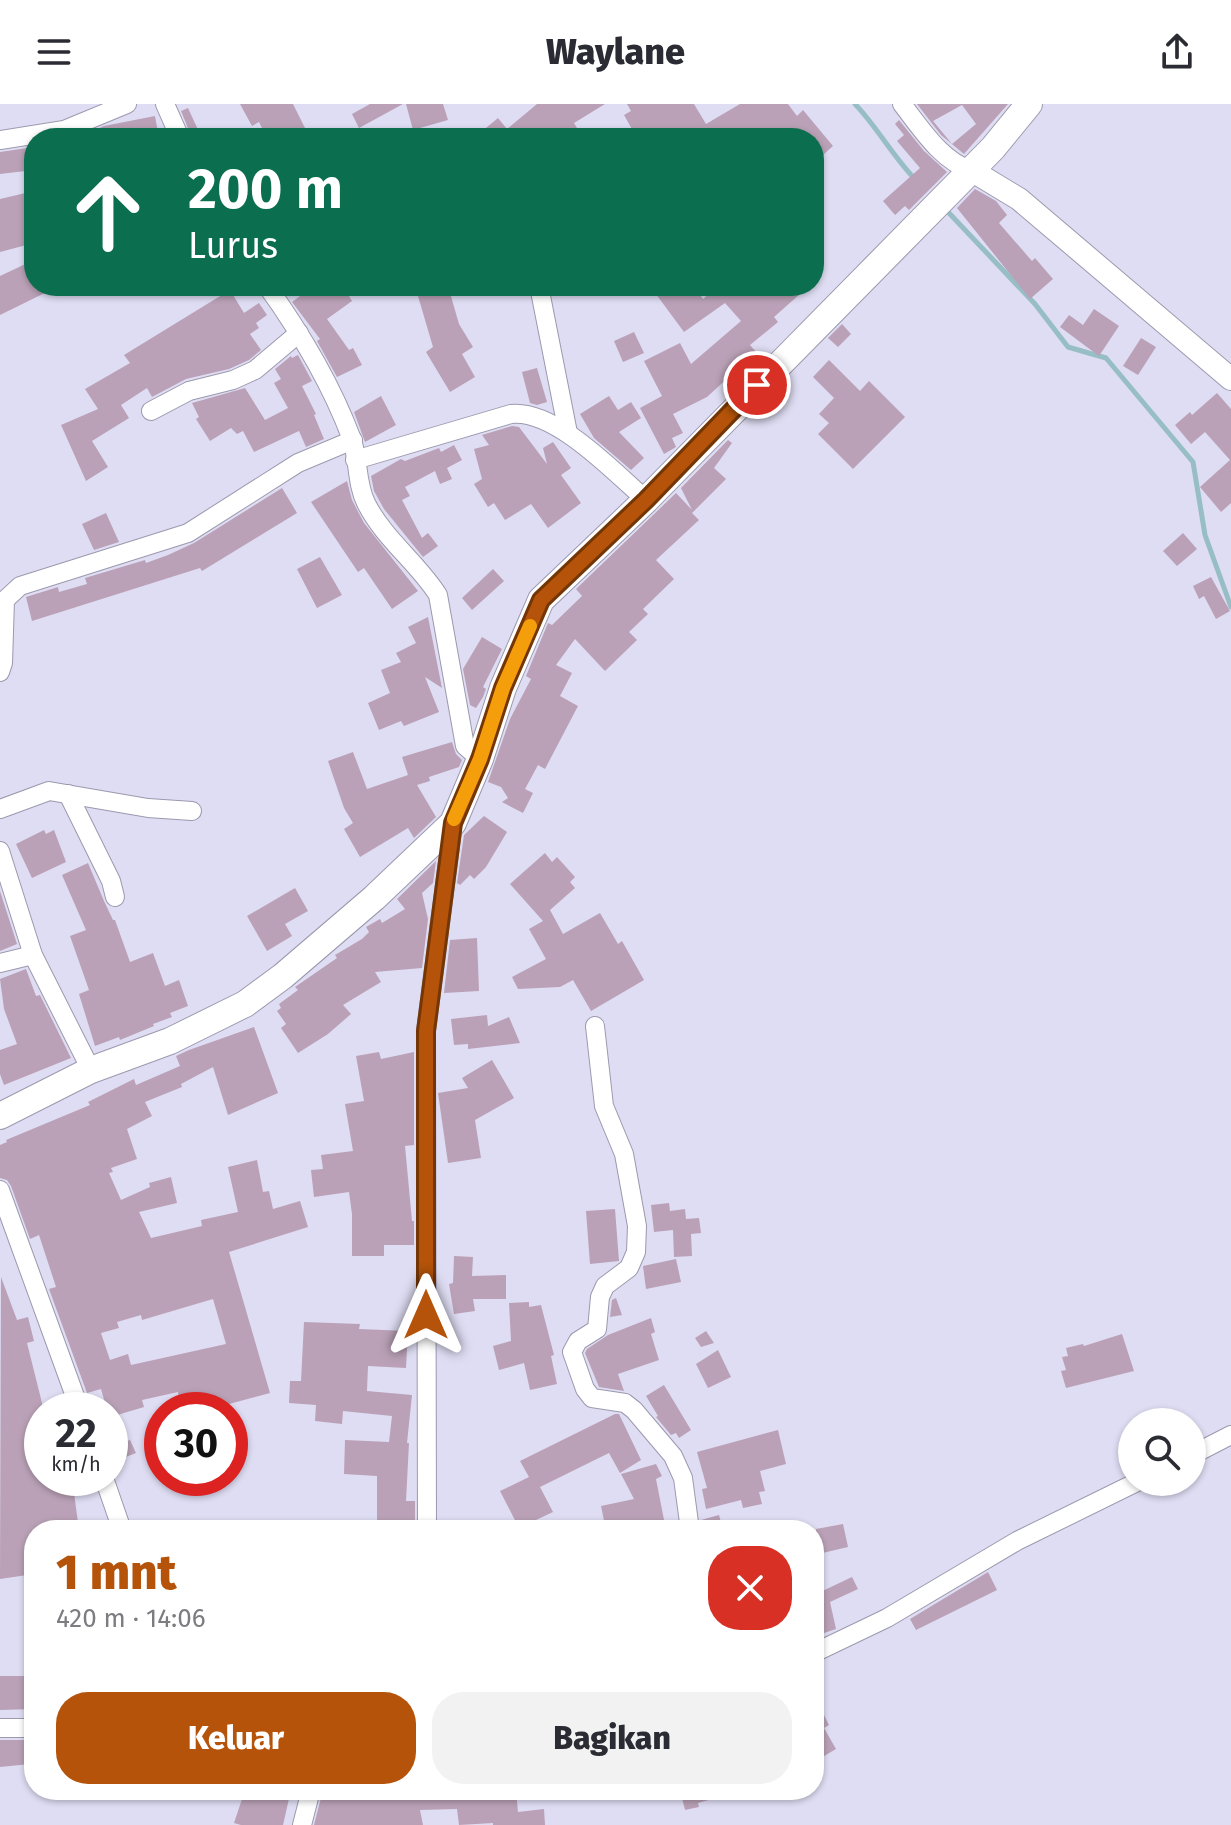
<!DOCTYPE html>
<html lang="id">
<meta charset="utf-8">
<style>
:root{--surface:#fff;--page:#f2f2f3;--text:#2b2b33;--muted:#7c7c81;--accent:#b45309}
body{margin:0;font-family:"Fira Sans",sans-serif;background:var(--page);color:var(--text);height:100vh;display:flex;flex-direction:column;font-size:30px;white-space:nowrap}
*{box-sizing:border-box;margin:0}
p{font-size:26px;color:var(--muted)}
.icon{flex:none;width:44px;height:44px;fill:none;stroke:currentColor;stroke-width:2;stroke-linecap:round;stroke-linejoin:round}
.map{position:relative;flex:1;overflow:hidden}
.panel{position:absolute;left:24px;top:1416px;width:800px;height:280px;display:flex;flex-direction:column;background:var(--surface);border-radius:32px;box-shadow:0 2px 6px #0004}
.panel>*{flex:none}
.top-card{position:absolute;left:24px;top:24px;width:800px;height:168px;border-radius:32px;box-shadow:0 2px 6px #0004;background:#0b6e4f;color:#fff;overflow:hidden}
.tools{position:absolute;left:1118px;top:1304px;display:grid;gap:16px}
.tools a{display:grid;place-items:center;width:88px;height:88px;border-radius:50%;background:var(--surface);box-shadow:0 2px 6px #0004;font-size:40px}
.speed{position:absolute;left:24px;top:1288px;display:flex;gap:16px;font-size:40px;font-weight:700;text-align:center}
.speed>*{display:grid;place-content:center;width:104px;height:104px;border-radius:50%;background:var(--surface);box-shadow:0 2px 6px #0004;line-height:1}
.speed small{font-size:20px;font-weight:400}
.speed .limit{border:12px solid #d22;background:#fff;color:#111}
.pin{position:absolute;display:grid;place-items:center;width:68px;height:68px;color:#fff;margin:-34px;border:4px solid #fff;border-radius:50%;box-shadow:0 2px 8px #0007}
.me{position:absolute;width:88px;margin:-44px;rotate:0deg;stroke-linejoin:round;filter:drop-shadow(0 0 6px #0008)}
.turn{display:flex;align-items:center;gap:28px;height:168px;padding:0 32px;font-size:36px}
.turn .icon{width:104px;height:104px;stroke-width:2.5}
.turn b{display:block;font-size:56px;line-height:68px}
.round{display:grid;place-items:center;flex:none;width:84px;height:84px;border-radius:32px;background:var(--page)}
.headline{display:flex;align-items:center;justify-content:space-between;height:136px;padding:0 32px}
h1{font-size:48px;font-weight:800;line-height:60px;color:var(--accent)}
.button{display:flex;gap:16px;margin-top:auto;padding:16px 32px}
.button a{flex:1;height:92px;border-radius:32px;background:var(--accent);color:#fff;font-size:32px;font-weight:800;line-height:92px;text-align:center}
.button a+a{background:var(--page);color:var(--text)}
header{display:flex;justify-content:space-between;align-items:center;height:104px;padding:0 32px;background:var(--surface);font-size:36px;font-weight:800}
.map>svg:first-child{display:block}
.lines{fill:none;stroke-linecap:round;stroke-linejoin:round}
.stream{stroke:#97bec5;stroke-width:5}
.building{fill:#baa1b7;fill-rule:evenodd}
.minor-casing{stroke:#9c99ae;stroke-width:20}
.tertiary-casing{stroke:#9c99ae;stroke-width:24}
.secondary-casing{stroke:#9c99ae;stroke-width:28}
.minor{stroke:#fff;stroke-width:18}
.tertiary{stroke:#fff;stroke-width:22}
.secondary{stroke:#fff;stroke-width:26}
.route-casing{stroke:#753606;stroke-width:20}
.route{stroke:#b45309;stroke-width:14}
.slow{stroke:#f59e0b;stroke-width:14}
</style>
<header><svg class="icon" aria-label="menu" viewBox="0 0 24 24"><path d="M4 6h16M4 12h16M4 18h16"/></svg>Waylane<svg class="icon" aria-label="share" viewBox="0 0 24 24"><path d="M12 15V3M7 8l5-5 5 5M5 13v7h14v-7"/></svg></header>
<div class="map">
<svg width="1231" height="1721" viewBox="0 0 1231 1721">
<rect width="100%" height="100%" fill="#dfddf3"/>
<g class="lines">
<!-- stream -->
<g class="stream">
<path d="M855,0c22,23 37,51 59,74"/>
<polyline points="949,109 1035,200 1068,243 1106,254 1193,358 1205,431 1231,503"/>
</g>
</g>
<!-- building -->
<g class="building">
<polygon points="240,0 293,0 310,34 267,34 259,18 252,22"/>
<polygon points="370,0 403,0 359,24 352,10"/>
<polygon points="406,0 443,0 448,16 413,26"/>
<polygon points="537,0 605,0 574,19 577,24 561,34 474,34 498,14 507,25"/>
<polygon points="627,0 694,0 706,20 740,0 788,0 797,12 803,6 833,42 814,59 814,34 637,34 624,11 631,7"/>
<path d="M917,0h91l-44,50 -23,-19zM962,1l14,19 -24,20 -19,-23z"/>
<polygon points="188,4 200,30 192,34 181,7"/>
<polygon points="155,12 159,34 78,34 104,22"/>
<polygon points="899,16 924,47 947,68 909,106 905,102 895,111 883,97 920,64 897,37 904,31 895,20"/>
<polygon points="34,43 34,66 0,70 0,48"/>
<polygon points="975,85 996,97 1007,111 999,119 1032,157 1035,154 1053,175 1030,195 957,104"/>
<polygon points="34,87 34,139 0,148 0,95"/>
<polygon points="34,156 34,182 59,182 0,211 0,172"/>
<polygon points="324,182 343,182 352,197 327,215 349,246 353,244 362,261 337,273 317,237 320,235 292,198 312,183 315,187"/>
<polygon points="415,182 448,182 459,220 473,243 462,250 475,273 450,288 426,248 433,243"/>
<polygon points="650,182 694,182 703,195 718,182 745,182 753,191 764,182 809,182 774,213 778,218 750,241 756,248 707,293 673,310 683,329 672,334 676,343 664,350 640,304 662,292 644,257 680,239 691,260 741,217 725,199 684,228"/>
<polygon points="230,186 244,209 259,199 267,211 256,219 259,224 250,230 261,246 249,256 229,265 186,275 152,293 147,284 121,301 129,314 92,337 108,363 86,377 61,321 98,305 85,285 130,259 124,251"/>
<polygon points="1094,205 1119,222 1099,252 1060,223 1069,211 1083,221"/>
<polygon points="842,220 851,230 838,243 828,234"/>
<polygon points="634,228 644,249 623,258 614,237"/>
<polygon points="1141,234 1156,243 1138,271 1123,262"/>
<polygon points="298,251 312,277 302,282 316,310 314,311 324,335 306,343 299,327 254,348 243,327 237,330 231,324 210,337 196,315 199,313 192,299 245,284 265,316 288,304 274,279 281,275 275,265 291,252 292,254"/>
<polygon points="829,256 860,287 869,277 905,313 853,365 818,330 829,319 819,310 834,294 813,273"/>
<polygon points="537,264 547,298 537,301 530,299 522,268"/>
<polygon points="1217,289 1231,305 1231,399 1221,408 1200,383 1230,356 1205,328 1191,340 1175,321 1190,308 1192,311"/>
<polygon points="381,292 396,321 365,338 354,308"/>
<polygon points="609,292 618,306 631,298 641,314 619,328 644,354 631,366 594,334 580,310"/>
<polygon points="512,322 519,323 547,360 543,344 553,338 571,364 561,371 581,399 548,424 531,400 505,416 494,399 488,403 474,380 482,375 474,345 489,341 482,331"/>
<polygon points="728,336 732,339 714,364 726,375 692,409 699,416 656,456 674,475 643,505 648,510 629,528 637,536 605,567 575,535 556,561 572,569 560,592 578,602 545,665 538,661 525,685 533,689 523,709 502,698 508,694 501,683 488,678 510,615 531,575 526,572 548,519 552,521 582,492 576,485 676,389 692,406 681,384"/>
<polygon points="454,341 462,356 447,364 452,375 440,380 435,367 405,383 410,392 402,396 422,434 428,429 438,442 423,453 384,405 374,387 371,372 401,355 405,357 439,344 441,348"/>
<polygon points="347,377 352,396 364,419 418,487 392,505 364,464 358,468 311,398"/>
<polygon points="282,384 297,409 202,467 200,464 32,517 26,493 58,483 59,488 87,480 85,474 145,456 146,459 168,451 194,439"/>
<polygon points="106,409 119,438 94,446 82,420"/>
<polygon points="1183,429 1197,445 1177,462 1163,447"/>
<polygon points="320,453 342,491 317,504 297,465"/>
<polygon points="493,465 504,477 472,506 462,494"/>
<polygon points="1211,473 1230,507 1216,515 1204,492 1199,495 1193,482"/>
<polygon points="428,513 442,584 425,573 439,608 404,622 401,617 379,626 368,599 390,589 381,566 401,558 396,549 416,539 408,523"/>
<polygon points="482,533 502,545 483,583 486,585 483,593 476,604 470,601 463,565"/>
<polygon points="452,638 456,650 462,656 459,663 429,673 430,677 417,681 436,713 414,734 408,724 360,753 344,725 353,719 344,704 328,657 353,648 367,685 408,671 402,653"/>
<polygon points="484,712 507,728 486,763 474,775 470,771 460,781 457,779 464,731"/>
<polygon points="44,726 46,730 54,726 66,758 32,774 16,740"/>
<polygon points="545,749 552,758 557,753 575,773 570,778 575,784 550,806 563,830 600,809 618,840 622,837 644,876 591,907 573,876 560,883 518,885 512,873 546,855 529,825 543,817 510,780"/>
<polygon points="436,757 433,779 422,789 428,815 422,864 375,868 381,878 343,901 351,910 328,930 298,949 281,924 286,920 277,907 281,904 279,900 298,886 295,883 337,854 335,851 362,835 369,828 366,823 380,815 382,819 405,805 397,795"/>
<polygon points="88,759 104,797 113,816 115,816 130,858 153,849 165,882 179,876 188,902 170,909 172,913 153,920 154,922 120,936 119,933 95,942 79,890 89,886 70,832 86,826 62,771"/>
<polygon points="295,784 308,807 285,820 292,832 267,847 247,812"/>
<polygon points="0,787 17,840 0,847"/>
<polygon points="477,834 479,887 444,889 450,836"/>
<polygon points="26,865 36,892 40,891 71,954 4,981 0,970 0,946 17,940 4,905 0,875"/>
<polygon points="487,911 488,922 509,913 520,939 468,945 468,940 454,941 451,915"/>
<path d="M254,923l24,66 -50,22 -15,-48 -32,17 1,3 -37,15 7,14 -25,13 10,30 -26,9 2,4 -4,1 12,27 29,-13 -1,-4 22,-6 6,26 -38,9 12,26 51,-12 -1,-6 37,-8 -10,-45 29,-7 6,32 6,-1 4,18 27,-8 8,26 -79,25 41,141 -41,11 1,4 -11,2h-4l-2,-11 -33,7 -2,-14 -36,8 2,7 -30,9 10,26 6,-2 6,13 -23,9 -3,-7v-45h-3l-6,-21 -14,4 -38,-104 7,-2 -17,-52 -9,4 -19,-53 -4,-6 -7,-2v-33l7,-3 -1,-2 84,-35 -2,-3 46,-23 2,6 44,-19 -4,-10 13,-6zM213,1195l13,45 -95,21 -3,-11 -18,6 -9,-27 18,-5 -2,-6 24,-7 1,5z"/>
<polygon points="379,948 381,955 414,948 414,1041 405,1042 412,1117 414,1117 414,1141 384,1141 384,1152 352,1152 352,1110 349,1088 314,1093 311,1066 323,1065 321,1051 353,1047 345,1000 364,997 356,952"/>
<polygon points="492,956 514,994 475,1016 481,1054 448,1059 438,989 468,984 462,974"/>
<polygon points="669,1099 670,1107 685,1105 686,1115 699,1114 701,1129 691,1130 692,1152 674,1153 673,1126 654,1128 651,1101"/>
<polygon points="615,1105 619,1157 590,1160 586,1107"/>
<polygon points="454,1152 473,1153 472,1172 506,1171 506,1195 473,1195 475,1207 454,1210 449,1180 453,1179"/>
<polygon points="676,1155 681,1178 646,1185 643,1162"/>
<polygon points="1,1173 17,1216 28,1213 34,1237 27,1239 42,1299 42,1374 72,1374 79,1426 34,1426 34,1470 0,1475"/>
<polygon points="616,1194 622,1211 610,1213 612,1196"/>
<polygon points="529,1198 529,1203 541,1201 554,1251 551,1252 557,1280 530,1286 524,1259 499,1266 493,1242 511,1237 509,1199"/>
<polygon points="651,1214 655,1228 651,1230 659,1256 618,1270 624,1287 599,1283 585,1249 587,1245 608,1231"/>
<polygon points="304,1218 360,1220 359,1225 408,1227 406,1264 368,1262 367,1287 412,1291 407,1339 409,1339 406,1397 415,1397 415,1426 377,1426 377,1372 344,1370 345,1336 389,1338 392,1312 343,1307 342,1320 315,1317 316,1301 289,1299 290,1277 301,1277"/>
<polygon points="706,1227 714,1239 701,1243 695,1234"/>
<polygon points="1122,1230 1134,1267 1066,1284 1061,1267 1066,1266 1062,1253 1068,1252 1066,1244 1083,1240 1084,1242"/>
<polygon points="718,1246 731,1273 708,1284 696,1260"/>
<polygon points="664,1281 691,1326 679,1334 676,1329 671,1331 656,1313 658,1312 646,1292"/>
<polygon points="615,1310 619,1310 641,1356 620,1369 609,1349 540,1383 553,1408 519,1424 500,1387 529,1373 520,1357"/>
<polygon points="778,1326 786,1360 760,1367 765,1387 759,1388 762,1400 743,1404 741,1396 706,1405 702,1385 707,1384 697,1348"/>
<polygon points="656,1360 662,1372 656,1375 666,1426 606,1426 601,1402 634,1395 621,1370"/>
<polygon points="719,1411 723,1426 702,1426 701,1416"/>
<polygon points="843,1420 848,1443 814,1451 816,1425"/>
<polygon points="988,1468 997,1486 916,1526 910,1515"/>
<polygon points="852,1473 858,1485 830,1498 836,1525 821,1530 818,1518 814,1519 814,1491"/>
<polygon points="0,1572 34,1572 34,1605 0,1606"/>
<polygon points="814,1591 829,1621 824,1624 836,1645 814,1658"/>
<polygon points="0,1636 34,1636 34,1655 30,1655 30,1660 0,1663"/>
<polygon points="245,1686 291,1686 283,1721 241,1721 234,1719"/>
<polygon points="323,1686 516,1686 518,1708 544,1705 545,1721 493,1721 493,1719 459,1721 457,1705 420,1706 423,1721 314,1721"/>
<polygon points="680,1686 728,1686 729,1690 698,1699 699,1703 685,1706"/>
</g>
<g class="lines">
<!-- minor casing -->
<g class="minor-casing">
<g id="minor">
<polyline points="165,0 180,34"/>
<path d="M902,0c18,23 40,58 69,66"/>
<polyline points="0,36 64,26 127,0"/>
<path d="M267,182c33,46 64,98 84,151 8,21 5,46 15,66 18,36 51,59 72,92l27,151 15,13"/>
<polyline points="539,182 568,329"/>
<polyline points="151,307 189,287 233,276 255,266 299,229"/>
<path d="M355,356l156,-46c44,-5 103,58 135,86"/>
<polyline points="0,568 3,559 5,496 20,482 188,429 298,359 353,336"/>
<polyline points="68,690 111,777 115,793"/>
<polyline points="0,705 49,687 148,704 192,707"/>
<polyline points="0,747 33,851 91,966"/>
<polyline points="0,859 33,851"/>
<polyline points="595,922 604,1002 624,1050 637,1122 636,1148 629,1164 605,1182 600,1193 597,1225 578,1237 572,1248 585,1285 592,1294 625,1299 634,1306 673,1352 683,1374 690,1426"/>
<polyline points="0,1086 80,1306"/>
<polyline points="1192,1351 1231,1331"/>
<polyline points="104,1374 122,1426"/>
<polyline points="427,1426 426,927 453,719"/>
<polyline points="814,1549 887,1514 1017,1437 1137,1378"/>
<polyline points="0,1624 34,1624"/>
<polyline points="302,1721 311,1686"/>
</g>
</g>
<!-- tertiary casing -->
<g class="tertiary-casing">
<polyline id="tertiary" points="971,66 1019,95 1231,275"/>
</g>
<!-- secondary casing -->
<g class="secondary-casing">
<polyline id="secondary" points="0,1012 91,966 170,937 245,900 283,872 374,794 453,719 480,655 503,584 541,496 646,396 993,44 1029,0"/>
</g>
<!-- minor -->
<use href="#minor" class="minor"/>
<!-- tertiary -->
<use href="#tertiary" class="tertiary"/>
<!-- secondary -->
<use href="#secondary" class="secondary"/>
</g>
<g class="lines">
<!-- route casing -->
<g class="route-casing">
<polyline id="route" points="426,1211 426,927 453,719 480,655 503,584 541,496 646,396 757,281"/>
</g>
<!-- route -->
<use href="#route" class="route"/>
<!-- slow -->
<polyline class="slow" points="454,715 480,655 503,584 530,522"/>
</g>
</svg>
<div class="tools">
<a><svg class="icon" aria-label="search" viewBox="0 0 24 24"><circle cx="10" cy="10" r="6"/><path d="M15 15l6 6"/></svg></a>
</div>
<div class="speed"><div>22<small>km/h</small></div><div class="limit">30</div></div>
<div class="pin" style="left:757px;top:281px;background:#d93025"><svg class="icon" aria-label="arrive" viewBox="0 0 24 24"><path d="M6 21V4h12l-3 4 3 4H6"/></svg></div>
<svg class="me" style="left:426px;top:1211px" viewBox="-20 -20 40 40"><path d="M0-17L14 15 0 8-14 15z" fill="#b45309" stroke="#fff" stroke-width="4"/></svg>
<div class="top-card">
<div class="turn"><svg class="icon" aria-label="ahead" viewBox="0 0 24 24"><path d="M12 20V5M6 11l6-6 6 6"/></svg><div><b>200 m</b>Lurus</div></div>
</div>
<section class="panel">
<div class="headline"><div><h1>1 mnt</h1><p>420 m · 14:06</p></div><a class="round" style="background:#d93025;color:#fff"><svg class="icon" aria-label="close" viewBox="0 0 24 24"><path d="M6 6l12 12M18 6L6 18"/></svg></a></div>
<div class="button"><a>Keluar</a><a>Bagikan</a></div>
</section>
</div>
